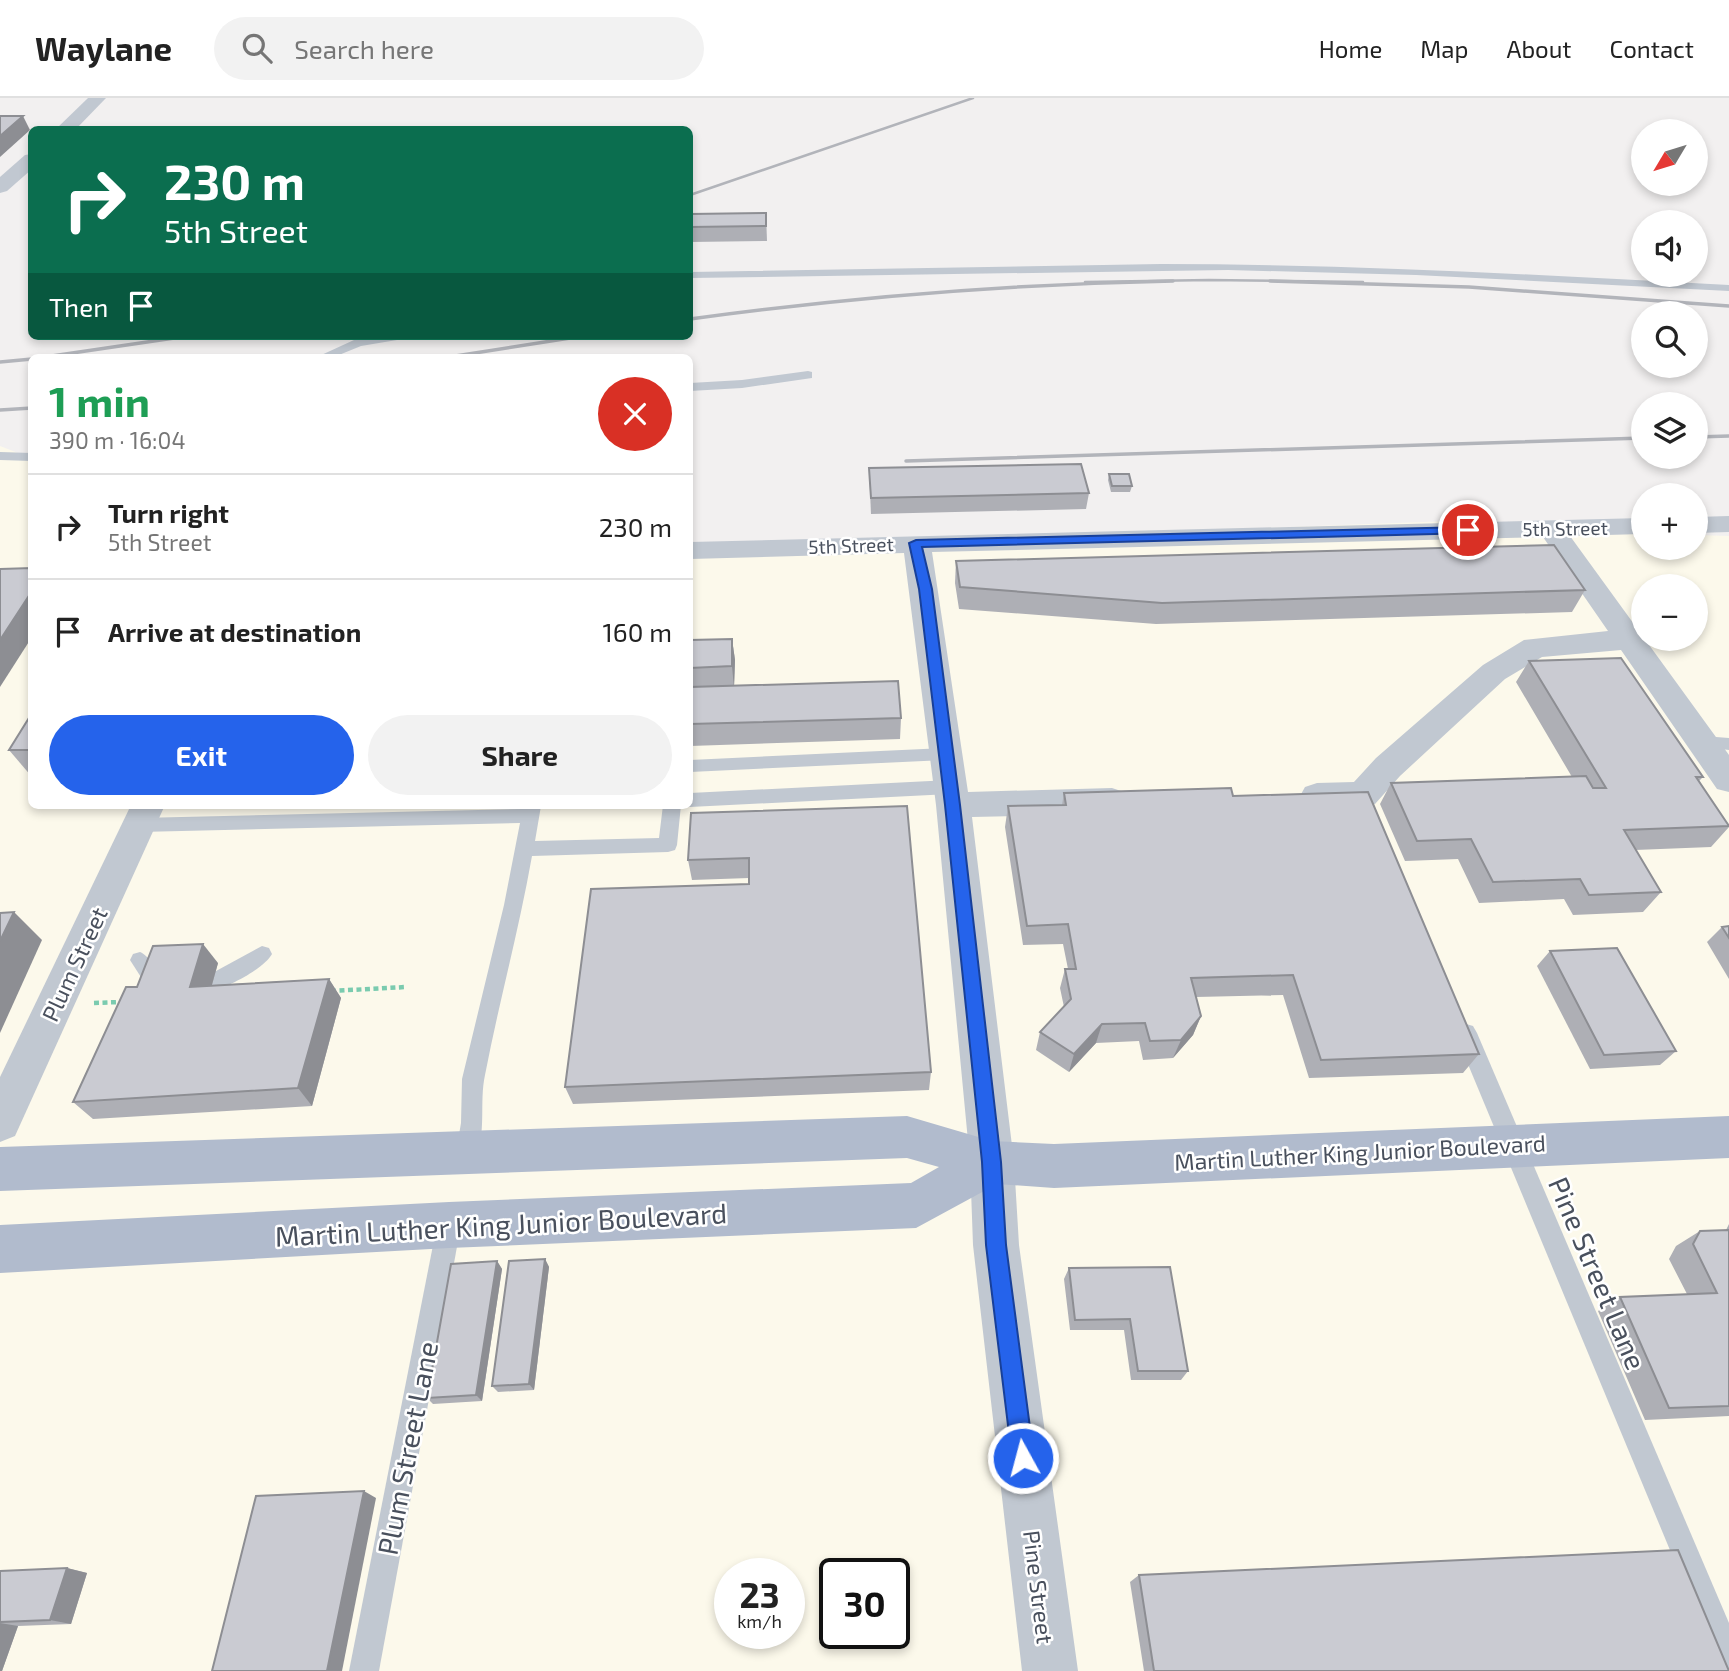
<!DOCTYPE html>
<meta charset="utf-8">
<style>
:root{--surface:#fff;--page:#f2f2f2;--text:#222;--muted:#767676;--line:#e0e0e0;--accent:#2563eb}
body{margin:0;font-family:"Exo 2",sans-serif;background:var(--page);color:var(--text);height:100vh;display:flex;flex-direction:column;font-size:26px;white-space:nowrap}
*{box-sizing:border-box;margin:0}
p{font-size:23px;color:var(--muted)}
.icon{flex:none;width:38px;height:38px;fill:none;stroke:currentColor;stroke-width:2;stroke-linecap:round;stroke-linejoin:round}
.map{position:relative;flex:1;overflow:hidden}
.sheet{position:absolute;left:28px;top:256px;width:665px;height:455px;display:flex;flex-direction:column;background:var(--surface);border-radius:10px;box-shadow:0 4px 10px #0003}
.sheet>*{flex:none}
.banner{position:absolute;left:28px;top:28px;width:665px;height:214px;border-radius:10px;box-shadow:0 4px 10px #0003;background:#0b6e4f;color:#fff;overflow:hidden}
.needle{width:46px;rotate:232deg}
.buttons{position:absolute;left:1631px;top:21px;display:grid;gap:14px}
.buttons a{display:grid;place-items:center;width:77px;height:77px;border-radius:50%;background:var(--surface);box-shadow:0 4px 10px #0003;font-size:35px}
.speed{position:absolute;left:714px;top:1460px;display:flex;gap:14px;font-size:35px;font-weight:700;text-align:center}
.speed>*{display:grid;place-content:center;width:91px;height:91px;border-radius:50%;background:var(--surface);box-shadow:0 4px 10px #0003;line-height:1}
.speed small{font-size:18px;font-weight:400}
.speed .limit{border:4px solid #111;border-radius:10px;background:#fff;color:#111}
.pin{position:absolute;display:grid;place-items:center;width:60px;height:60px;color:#fff;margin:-30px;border:4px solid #fff;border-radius:50%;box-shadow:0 2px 7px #0007}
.me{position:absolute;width:77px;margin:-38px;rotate:353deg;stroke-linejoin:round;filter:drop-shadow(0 0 5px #0008)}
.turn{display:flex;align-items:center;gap:24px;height:147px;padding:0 21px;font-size:32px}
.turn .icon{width:91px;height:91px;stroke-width:2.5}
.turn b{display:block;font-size:49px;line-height:60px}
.then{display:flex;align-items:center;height:66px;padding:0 21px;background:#0003;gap:14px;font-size:26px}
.round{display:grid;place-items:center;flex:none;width:74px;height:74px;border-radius:37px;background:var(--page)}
.overview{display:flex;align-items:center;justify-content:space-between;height:119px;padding:0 21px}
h1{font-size:42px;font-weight:700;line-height:52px;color:#1e9e55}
.button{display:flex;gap:14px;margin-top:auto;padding:14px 21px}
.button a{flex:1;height:80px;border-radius:42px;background:var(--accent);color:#fff;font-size:28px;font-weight:700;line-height:80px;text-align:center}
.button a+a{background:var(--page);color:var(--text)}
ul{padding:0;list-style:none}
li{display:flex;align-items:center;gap:21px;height:105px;padding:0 21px;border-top:2px solid var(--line)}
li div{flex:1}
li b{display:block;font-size:26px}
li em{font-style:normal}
header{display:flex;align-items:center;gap:42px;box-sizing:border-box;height:98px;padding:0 35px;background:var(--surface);border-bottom:2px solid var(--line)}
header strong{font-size:33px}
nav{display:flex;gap:38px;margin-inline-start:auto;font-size:24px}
.search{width:490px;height:63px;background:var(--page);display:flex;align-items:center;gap:18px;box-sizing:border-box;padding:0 24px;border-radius:38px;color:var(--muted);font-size:26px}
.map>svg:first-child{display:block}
.commercial{fill:#fcf9eb;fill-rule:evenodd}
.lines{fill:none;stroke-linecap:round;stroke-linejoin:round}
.path{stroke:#7acbaf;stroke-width:4.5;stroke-dasharray:5 3.5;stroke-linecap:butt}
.lane{fill:#c1c8d1;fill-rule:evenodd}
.street{fill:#c1c8d1;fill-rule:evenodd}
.primary{fill:#b1bbcd;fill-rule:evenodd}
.rail-far1{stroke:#b2b4ba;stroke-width:2.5}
.rail{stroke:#b2b4ba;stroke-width:3.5}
.wall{fill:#aeafb5}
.shaded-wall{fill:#8d8e93}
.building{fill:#cacbd2;stroke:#8d8e93;stroke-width:2}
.route{fill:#2563eb;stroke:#184099;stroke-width:2}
.labels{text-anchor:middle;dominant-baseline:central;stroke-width:5;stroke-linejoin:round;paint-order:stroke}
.far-street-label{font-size:19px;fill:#49505d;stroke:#fff}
.street-label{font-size:23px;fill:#49505d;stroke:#fff}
.near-street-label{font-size:28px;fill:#49505d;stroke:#fff}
</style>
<header>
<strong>Waylane</strong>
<div class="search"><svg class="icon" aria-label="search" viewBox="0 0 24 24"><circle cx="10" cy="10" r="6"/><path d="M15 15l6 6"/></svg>Search here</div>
<nav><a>Home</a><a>Map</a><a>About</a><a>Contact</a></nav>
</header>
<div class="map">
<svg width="1729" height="1573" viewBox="0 0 1729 1573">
<rect width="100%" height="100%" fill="#f2f0f0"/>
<!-- commercial -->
<path class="commercial" d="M0,348l31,12 1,347h658v-255l760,-29 193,11v16h53v-13l33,1v1135h-1729zM1643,488h53v53h-53zM730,1475h59v60h-59zM835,1475h59v60h-59z"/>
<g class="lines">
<!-- path -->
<g class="path">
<polyline points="331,893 406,889"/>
<polyline points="94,905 121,904"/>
</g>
<!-- lane -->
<g class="lane">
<path d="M1161,166c189,0 378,11 568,21v6l-313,-16 -188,-5 -538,8v-6z"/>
<polygon points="377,238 403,238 397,242 361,248 334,259 317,259 354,242"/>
<polygon points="808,273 812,274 812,280 742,290 690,293 690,285 742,282"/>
<polygon points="0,354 32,355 32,363 0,362"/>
<polygon points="1703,638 1729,640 1729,652 1697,648 1694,644 1697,640"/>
<polygon points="945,650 951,652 954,656 951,660 945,662 690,674 690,662"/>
<polygon points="950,682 956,684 959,689 956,694 950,696 690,709 684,707 690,707 690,695"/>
<path d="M523,707l18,1 -6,35 124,-3 4,-33h18l-4,40 -2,5 -7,2 -136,4c-13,74 -33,146 -47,219 -6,28 2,57 -10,85l-8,3 -8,-3 -3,-8 5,-29 1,-44 42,-174 16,-82 -381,9 -7,-2 -2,-5 2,-5 7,-2 383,-9z"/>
<path d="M262,848l7,2 3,6c-7,14 -52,40 -67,35l-3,-6 3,-6z"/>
<path d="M140,854c5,1 31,28 33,33l-3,6 -7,3 -17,-9 -16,-25 3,-6z"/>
<polygon points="1466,926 1473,928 1477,935 1729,1525 1729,1573 1719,1570 1455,935 1459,928"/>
<polygon points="449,1115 457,1119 461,1127 379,1573 349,1573 437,1127 441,1119"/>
</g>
<!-- street -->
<g class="street">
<polygon points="88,0 106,0 75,32 55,32"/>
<polygon points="32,56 32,71 7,93 0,95 0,79 25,57"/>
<polygon points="1729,418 1729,434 1696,435 1696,419"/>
<polygon points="1643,420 1643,436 1570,438 1729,657 1729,694 1717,691 1621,552 1542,559 1505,581 1400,678 1375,706 1363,710 1317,711 1305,707 1300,698 1305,689 1317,685 1354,684 1376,660 1483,567 1524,542 1608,533 1543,439 932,454 968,694 1112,690 1124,694 1129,703 1124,712 1112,716 972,719 1014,1064 1019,1147 1078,1573 1022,1573 973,1147 970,1064 936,707 904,455 690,461 690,444"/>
<polygon points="131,707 165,707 15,1038 0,1044 0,979"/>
</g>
<!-- primary -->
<polygon class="primary" points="907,1018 992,1043 1054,1046 1729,1018 1729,1060 1054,1090 997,1086 916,1130 449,1150 0,1175 0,1127 449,1104 911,1085 939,1069 907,1060 0,1093 0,1049"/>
<!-- rail-far1 -->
<g class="rail-far1">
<polyline points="690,97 973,0"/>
<polyline points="1085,184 1209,182 1363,184"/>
</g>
<!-- rail -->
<g class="rail">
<polyline points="1270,183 1469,189 1729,208"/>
<path d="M690,221c161,-22 321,-35 483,-38"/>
<polyline points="45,259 188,238"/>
<polyline points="449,259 583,238"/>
<polyline points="0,264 32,261"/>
<polyline points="0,312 32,310"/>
<polyline points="1696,339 1729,338"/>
<polyline points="906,363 1643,340"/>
</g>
</g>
<!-- wall -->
<g class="wall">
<polygon points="766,115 767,143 690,144 690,116"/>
<polygon points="869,370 1089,395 1086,411 871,416"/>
<polygon points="1109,376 1132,388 1130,394 1111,394 1108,382"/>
<polygon points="956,463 1585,492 1572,514 1156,526 959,511 955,485"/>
<polygon points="732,541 735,562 734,588 901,620 900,641 690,648 690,542"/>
<polygon points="1529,563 1703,679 1699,683 1729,729 1711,749 1635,752 1661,794 1643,814 1573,817 1564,801 1479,805 1458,761 1405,763 1380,706 1391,685 1572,679 1516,584"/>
<polygon points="32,615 32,679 9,652"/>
<polygon points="1064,695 1233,698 1479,956 1463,975 1309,980 1283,897 1196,899 1201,918 1193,937 1173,960 1143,962 1139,943 1096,945 1069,974 1036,952 1040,934 1064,909 1060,890 1065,871 1068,871 1063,846 1023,847 1005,729 1008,708 1062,707"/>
<polygon points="907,708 931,974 929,992 573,1006 565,989 749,786 749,780 692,782 688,762"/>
<polygon points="1729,828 1729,881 1707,844 1722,829"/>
<polygon points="1550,853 1676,953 1660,967 1590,971 1537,868"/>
<polygon points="218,865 212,887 329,881 341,900 312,1008 93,1021 73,1004 137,889"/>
<polygon points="1729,1126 1729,1318 1645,1322 1598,1213 1620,1199 1687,1196 1669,1161 1676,1148 1700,1133 1726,1132"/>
<polygon points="545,1161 549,1169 534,1292 498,1294 492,1288"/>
<polygon points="497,1163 502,1171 482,1303 433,1306 427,1300"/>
<polygon points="1170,1169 1188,1273 1181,1282 1131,1282 1124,1232 1070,1232 1064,1181 1069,1170"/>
<polygon points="67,1470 87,1475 71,1526 18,1528 2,1573 0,1573 0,1473"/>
<polygon points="1139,1477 1729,1573 1144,1573 1130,1484"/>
</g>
<!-- shaded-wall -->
<g class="shaded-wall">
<polygon points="23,18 30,32 0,59 0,38"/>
<polygon points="32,493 32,539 0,589 0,542"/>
<polygon points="732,541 735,562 734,590 732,568"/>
<polygon points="14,814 42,842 0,935 0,843"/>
<polygon points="203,846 218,865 206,908 190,889"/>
<polygon points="329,881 341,900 312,1008 298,990"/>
<polygon points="1201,918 1193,937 1173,960 1181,942"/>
<polygon points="1102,926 1096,945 1069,974 1074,956"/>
<polygon points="545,1161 549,1169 534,1292 529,1286"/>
<polygon points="497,1163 502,1171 482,1303 476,1297"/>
<polygon points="364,1393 376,1400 342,1573 327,1573"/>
<polygon points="67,1470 87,1475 71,1526 50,1522"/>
<polygon points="0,1525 18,1528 2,1573 0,1573"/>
</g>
<!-- building -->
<g class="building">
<polygon points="0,18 23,18 0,38"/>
<polygon points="766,115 766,128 690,129 690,116"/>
<polygon points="1081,366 1089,395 871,400 869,370"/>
<polygon points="1109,376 1129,376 1132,388 1112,388"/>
<polygon points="1554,447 1585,492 1162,505 960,489 956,463"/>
<polygon points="32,470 32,493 0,542 0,471"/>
<polygon points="732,541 732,568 690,570 690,542"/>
<polygon points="1621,560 1703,679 1696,679 1729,728 1624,732 1661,794 1589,797 1580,781 1493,784 1471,741 1417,743 1391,685 1586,678 1593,690 1606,690 1529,563"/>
<polygon points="898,583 901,620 690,626 690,589"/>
<polygon points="32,615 32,652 9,652"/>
<polygon points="1231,690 1233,698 1368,694 1479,956 1321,962 1293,877 1191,880 1201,918 1181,942 1150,943 1145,925 1102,926 1074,956 1040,934 1071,901 1065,871 1076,871 1068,826 1027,828 1008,708 1066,707 1064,695"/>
<polygon points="907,708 931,974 565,989 591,791 749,786 749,760 688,762 691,715"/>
<polygon points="14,814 0,843 0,815"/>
<polygon points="1729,828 1729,840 1722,829"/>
<polygon points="203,846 190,889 329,881 298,990 73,1004 126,889 137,889 153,848"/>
<polygon points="1617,850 1676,953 1604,957 1550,853"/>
<polygon points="1729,1132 1729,1308 1669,1310 1620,1199 1717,1195 1693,1146 1700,1133"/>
<polygon points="545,1161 529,1286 492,1288 509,1163"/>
<polygon points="497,1163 476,1297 427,1300 451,1166"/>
<polygon points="1170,1169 1188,1273 1138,1273 1130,1221 1075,1222 1069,1170"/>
<polygon points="364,1393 327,1573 212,1573 256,1398"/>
<polygon points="1678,1452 1729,1573 1154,1573 1139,1477"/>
<polygon points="67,1470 50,1522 0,1524 0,1473"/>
</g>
<!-- route -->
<polygon class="route" points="1468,429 1474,432 1473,435 922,449 932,491 960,707 1001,1064 1006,1147 1034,1360 1031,1368 1023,1371 1015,1368 1012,1360 986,1147 982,1064 945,707 919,491 909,445 916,442"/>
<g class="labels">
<!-- far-street labels -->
<g class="far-street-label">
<text transform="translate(1565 430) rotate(-1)">5th Street</text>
<text transform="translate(851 447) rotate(-2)">5th Street</text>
</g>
<!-- street labels -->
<g class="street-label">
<text transform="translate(74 866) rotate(-65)">Plum Street</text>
<text transform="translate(1360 1054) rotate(-3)">Martin Luther King Junior Boulevard</text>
<text transform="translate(1039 1489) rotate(83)">Pine Street</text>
</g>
<!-- near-street labels -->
<g class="near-street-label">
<text transform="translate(501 1126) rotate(-3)">Martin Luther King Junior Boulevard</text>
<text transform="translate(1598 1175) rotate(67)">Pine Street Lane</text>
<text transform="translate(407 1350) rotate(-79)">Plum Street Lane</text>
</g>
</g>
</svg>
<div class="buttons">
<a><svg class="needle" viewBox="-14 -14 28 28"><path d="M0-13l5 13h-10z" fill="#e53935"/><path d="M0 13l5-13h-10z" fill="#767676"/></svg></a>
<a><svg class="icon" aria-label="sound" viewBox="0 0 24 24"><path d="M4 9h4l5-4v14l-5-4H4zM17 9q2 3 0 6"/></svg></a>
<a><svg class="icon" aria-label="search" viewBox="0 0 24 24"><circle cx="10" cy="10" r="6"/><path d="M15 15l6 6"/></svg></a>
<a><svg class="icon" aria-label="layers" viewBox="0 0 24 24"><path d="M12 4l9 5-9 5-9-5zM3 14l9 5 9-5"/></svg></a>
<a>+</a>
<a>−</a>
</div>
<div class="speed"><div>23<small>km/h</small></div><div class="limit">30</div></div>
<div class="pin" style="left:1468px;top:432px;background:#d93025"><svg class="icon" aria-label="arrive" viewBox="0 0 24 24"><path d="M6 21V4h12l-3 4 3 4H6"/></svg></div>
<svg class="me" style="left:1023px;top:1360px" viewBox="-20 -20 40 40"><circle r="17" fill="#2563eb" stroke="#fff" stroke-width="3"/><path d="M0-11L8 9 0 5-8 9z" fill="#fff"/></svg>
<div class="banner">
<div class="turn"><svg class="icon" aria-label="right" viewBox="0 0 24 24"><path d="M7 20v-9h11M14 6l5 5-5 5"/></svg><div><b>230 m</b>5th Street</div></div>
<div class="then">Then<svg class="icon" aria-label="arrive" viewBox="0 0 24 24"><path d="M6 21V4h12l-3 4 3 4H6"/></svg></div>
</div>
<section class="sheet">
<div class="overview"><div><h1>1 min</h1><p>390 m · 16:04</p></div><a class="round" style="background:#d93025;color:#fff"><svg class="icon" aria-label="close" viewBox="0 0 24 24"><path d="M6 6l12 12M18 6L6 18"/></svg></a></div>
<ul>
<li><svg class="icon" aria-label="right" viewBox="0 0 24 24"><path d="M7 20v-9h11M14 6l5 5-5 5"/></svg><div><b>Turn right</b><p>5th Street</p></div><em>230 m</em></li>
<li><svg class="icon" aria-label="arrive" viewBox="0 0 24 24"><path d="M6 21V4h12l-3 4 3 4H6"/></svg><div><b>Arrive at destination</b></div><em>160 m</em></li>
</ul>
<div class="button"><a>Exit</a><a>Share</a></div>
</section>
</div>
